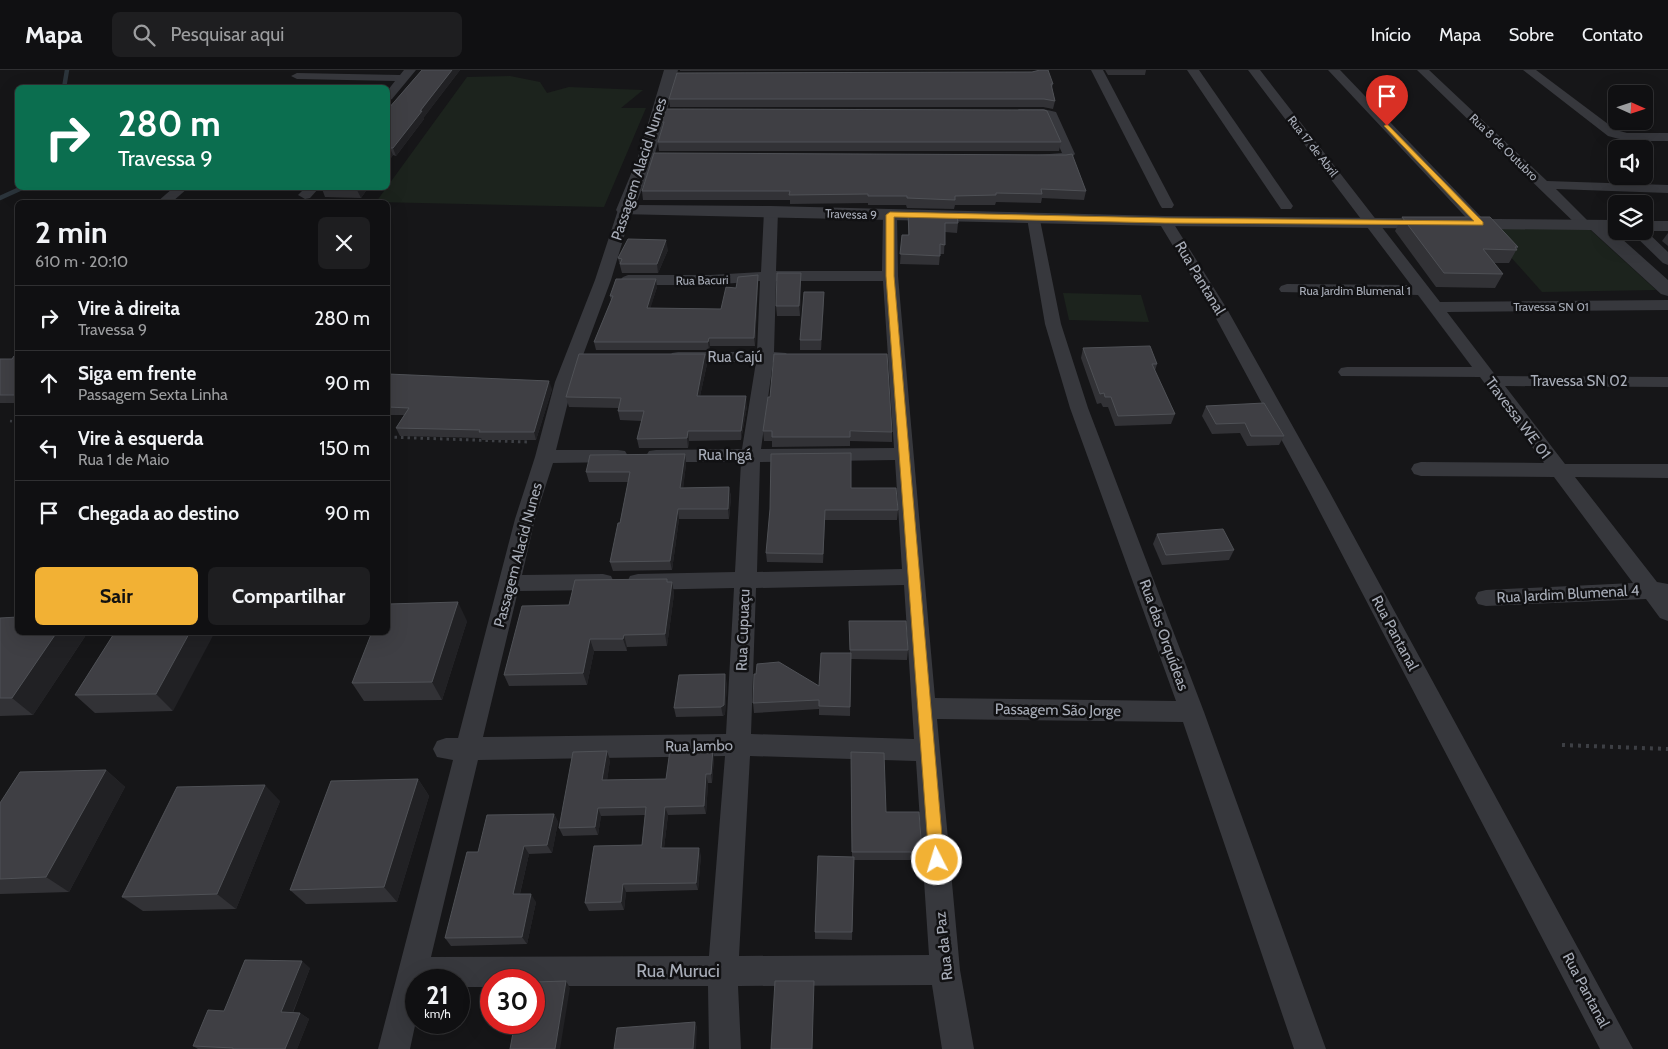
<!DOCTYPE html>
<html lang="pt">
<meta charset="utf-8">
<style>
:root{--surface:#101012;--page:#1e1e20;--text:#f1f3f6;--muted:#9c9d9f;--line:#303032;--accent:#f2b134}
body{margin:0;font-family:Cabin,sans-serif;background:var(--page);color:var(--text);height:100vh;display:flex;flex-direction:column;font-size:19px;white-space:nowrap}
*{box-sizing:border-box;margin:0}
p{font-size:16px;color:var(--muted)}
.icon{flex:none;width:28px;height:28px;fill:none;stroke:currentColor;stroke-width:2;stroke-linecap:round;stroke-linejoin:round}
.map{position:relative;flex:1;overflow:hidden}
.sheet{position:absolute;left:15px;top:130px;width:375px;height:435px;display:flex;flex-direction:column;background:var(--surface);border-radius:8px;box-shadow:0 5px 20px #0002,0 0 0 1px var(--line)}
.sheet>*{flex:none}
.guide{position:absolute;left:15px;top:15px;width:375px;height:105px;border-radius:8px;box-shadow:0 5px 20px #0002,0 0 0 1px var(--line);background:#0b6e4f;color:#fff;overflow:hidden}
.needle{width:32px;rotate:93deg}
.tools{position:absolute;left:1608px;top:15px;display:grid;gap:10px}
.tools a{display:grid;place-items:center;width:45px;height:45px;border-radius:8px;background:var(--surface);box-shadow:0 5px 20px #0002,0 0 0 1px var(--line);font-size:25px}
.speed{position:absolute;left:405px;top:899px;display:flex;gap:10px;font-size:25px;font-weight:700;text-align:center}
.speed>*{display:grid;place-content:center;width:65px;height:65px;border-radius:50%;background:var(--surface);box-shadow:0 5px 20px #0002,0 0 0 1px var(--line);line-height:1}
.speed small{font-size:12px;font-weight:400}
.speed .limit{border:8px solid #d22;background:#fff;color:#111}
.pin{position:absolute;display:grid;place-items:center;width:42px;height:42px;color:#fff;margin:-51px -21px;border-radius:50% 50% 50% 0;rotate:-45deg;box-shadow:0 0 5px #0007}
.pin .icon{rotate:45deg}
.me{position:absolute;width:55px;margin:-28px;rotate:355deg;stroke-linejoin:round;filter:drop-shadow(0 0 4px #0008)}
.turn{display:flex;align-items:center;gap:18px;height:105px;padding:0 20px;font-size:22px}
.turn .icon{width:65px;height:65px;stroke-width:2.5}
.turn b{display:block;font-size:35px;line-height:42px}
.round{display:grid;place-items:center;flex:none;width:52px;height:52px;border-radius:8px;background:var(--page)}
.overview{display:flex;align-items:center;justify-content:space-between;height:85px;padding:0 20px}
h1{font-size:30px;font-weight:700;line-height:38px}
.action{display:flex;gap:10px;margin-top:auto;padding:10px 20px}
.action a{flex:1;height:58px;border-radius:8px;background:var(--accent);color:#111;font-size:20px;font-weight:700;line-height:58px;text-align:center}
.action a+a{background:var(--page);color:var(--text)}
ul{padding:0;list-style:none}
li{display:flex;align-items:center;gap:15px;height:65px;padding:0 20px;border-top:1px solid var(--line)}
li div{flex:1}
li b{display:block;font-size:19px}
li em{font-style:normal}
header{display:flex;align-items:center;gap:30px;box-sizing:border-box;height:70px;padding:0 25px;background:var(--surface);border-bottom:1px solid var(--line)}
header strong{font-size:24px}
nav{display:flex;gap:28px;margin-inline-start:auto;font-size:18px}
.search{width:350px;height:45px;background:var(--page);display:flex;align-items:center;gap:12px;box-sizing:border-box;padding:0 18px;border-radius:8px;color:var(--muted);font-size:19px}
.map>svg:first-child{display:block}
.green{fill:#1c231d}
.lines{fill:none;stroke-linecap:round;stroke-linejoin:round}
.stream{stroke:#2c353c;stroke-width:4.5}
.path-far2{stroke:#3d3f44;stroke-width:2.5;stroke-dasharray:2 3;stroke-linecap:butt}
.path-far1{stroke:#3d3f44;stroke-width:3;stroke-dasharray:2.5 4;stroke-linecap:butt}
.path{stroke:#3d3f44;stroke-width:4;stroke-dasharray:3 5;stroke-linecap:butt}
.minor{fill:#37383d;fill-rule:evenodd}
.tertiary{fill:#37383d;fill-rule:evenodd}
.wall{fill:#323236}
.shaded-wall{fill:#212124}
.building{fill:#3f3f44;stroke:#4f5156}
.route{fill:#f2b134;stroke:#9d7322}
.labels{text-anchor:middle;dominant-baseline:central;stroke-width:5;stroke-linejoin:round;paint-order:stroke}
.far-street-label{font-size:12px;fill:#a8adb8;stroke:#111113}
.street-label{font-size:15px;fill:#a8adb8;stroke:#111113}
.near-street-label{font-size:18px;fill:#a8adb8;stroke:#111113}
</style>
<header>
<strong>Mapa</strong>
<div class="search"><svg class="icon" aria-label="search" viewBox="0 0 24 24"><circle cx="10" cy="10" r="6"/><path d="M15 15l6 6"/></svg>Pesquisar aqui</div>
<nav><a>Início</a><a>Mapa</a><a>Sobre</a><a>Contato</a></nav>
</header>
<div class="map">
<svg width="1668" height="979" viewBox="0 0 1668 979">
<rect width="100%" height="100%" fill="#161618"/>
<!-- green -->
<g class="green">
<polygon points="510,6 540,12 547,23 569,17 643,20 621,38 646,38 604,137 376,132 467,7"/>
<polygon points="1585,155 1656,220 1542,222 1483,156"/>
<polygon points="1063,223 1141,225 1149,252 1069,250"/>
</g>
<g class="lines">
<!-- stream -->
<g class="stream">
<polyline points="64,18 67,0"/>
<polyline points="0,128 22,118"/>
</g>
<!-- path-far2 -->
<polyline class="path-far2" points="10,351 18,352"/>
<!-- path-far1 -->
<polyline class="path-far1" points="388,367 528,372"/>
<!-- path -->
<polyline class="path" points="1562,675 1668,679"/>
<!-- minor -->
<g class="minor">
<polygon points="404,0 416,0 392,29 388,31 388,20 395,11 297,9 291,6 297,3 400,5"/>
<polygon points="1091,0 1103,0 1174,135 1172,138 1162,138 1160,135"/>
<polygon points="1187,0 1199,0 1293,136 1291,139 1281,139"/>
<polygon points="1248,0 1260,0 1440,232 1668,230 1668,240 1447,242 1496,306 1668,307 1668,317 1505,316 1565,394 1668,394 1668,408 1575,407 1657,512 1668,514 1668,551 1660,548 1646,529 1486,536 1478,534 1475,528 1478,522 1486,520 1633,513 1554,407 1421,406 1414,404 1411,399 1414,394 1421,392 1544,393 1480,307 1341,306 1338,302 1341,298 1347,297 1472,297 1418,225 1281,222 1279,219 1281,216 1287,214 1411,215"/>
<polygon points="1328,0 1340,0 1485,151 1487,154 1485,157 1475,157"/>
<polygon points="1417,0 1429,0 1547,111 1668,115 1668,123 1556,119 1592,155 1590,158 1580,158"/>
<polygon points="1523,0 1536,0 1616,60 1627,63 1668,63 1668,71 1627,71 1608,66"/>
<path d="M1019,39h24l13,3 19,42c-8,10 -25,10 -38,7l-1,-3 1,-3 25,-2 -15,-35 -32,-2 -2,-3z"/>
<polygon points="173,118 188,118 172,132 157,132"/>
<polygon points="305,118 319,118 310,128 305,129 298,125"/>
<path d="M625,136l7,4 -21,70 -38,102 -17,68h62l7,1 3,5 -3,5 -7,1 -65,1 -18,56 -13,56 81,-1 8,2 3,6 -3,6 -8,2 -85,1 -35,146 243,-3 8,-146 -96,2 -8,-2 -3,-6 3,-6 8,-2 97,-2 6,-110h-85l-7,-1 -3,-5 3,-5 7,-1 86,-1 14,-87h-78l-6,-1 -3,-4 3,-4 6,-1h79l3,-71 -50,4h-82l-5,-2 -3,-3 3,-3 5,-2h82l51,-3 3,-61 7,-4 7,4 -2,60h106l1,-56 2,-3h10l2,3 1,61 37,422 241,3 -106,-293 -25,-84 -18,-106 2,-3h10l22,109 27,84 116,304 122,337h-32l-111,-327 -246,-3 23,251 14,79h-32l-10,-64 -194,1 3,63h-32l-1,-63h-174v-6h-43v7h-32v-7h-43v41l-6,28h-32l75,-289 -16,-3 -4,-8 4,-8 9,-3h12l57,-219 20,-62 20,-75 40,-102 23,-70zM776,211h107l11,167 -133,1 12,-87 13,-1 3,-4 -3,-4 -12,-1zM895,390l7,109 -145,3 3,-110zM904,515l10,154 -163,-5 5,-146zM725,686l-16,200 -278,1 47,-197zM750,686l166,5 13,194 -190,1z"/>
<polygon points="1165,147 1170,148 1172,151 1227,239 1329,421 1633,979 1600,979 1309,421 1211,239 1158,151 1160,148"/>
<polygon points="1644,159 1668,182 1668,195 1663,193 1630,161 1644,161"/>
</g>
<!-- tertiary -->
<g class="tertiary">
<polygon points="664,0 678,0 654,87 636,135 771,136 1165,146 1616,150 1616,160 1612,160 1668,210 1668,226 1661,224 1591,160 1165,156 619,144 616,140 638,87"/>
<rect x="1644" y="151" width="24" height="10"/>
</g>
</g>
<!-- wall -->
<g class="wall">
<polygon points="422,0 460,0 424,47 424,49 396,86 393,85 388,92 388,39"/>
<polygon points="680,0 1030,0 680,1"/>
<polygon points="1105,0 1146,0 1145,5 1108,5"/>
<polygon points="1053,14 1052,18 1055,31 1053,39 1043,37 670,37 669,29"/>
<polygon points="662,52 1061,72 1059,81 659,81 658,72 663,56"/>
<polygon points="654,83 1086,121 1084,130 1042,128 1041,133 996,132 995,135 955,135 954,139 907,138 906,135 868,135 868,133 790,134 790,130 643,130 642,121"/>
<polygon points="368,118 361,128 325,127 322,119"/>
<polygon points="908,143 958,153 957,163 945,162 944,184 940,184 939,195 900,194 902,165 908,165"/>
<polygon points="1402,147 1518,177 1509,193 1494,193 1503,204 1495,218 1436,217 1395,161"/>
<polygon points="1668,163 1668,176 1662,171"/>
<polygon points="668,180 658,203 622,203 618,188"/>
<polygon points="758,205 758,213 755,276 710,276 709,280 596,280 594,272 611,231 610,226 657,217 650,238 721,239 736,218"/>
<polygon points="801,213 800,246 777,246 776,236"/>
<polygon points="824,232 821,280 800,280 800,270"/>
<polygon points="1083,278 1157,294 1155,301 1175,344 1171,354 1115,356 1108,337 1103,337 1101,333 1097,334 1081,288"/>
<polygon points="705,284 707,294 700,326 747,336 741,370 689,371 688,378 639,378 637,369 642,351 620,350 618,341 618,338 569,337 566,327"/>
<polygon points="18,287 18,333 0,333 0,289 12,289"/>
<polygon points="388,304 552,319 536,370 482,370 481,368 400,366 396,358 404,345 388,345"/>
<polygon points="1206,336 1284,366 1279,375 1247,376 1240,363 1212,364 1202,346"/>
<polygon points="763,361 892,362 892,372 850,371 850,376 772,377 772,371 764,371"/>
<polygon points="685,384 686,394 683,418 729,417 731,427 729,449 679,449 672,500 613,501 610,492 620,453 628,412 589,412 586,402"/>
<polygon points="851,418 898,440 897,450 825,450 823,493 767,492 766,483"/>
<polygon points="1157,464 1234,480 1229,490 1162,495 1153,474"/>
<polygon points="668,512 672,512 674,524 667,576 627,577 627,581 594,581 587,615 509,616 504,605 569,535"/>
<polygon points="0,548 86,565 33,645 0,646"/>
<polygon points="467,551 442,630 364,631 352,613"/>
<polygon points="849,551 908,580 907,590 851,589 850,646 819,645 819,639 754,643 753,633 819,616 850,583"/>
<polygon points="115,562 173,641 95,643 75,625"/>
<polygon points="727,613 725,644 723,646 676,647 674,638"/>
<polygon points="714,688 712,713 708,713 706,744 668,745 664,778 701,785 698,820 626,822 624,840 589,841 585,833 642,775 645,745 601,746 598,765 563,766 559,758 610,690 607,710 666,709"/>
<polygon points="851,691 886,742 922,782 921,790 854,790 852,870 815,869 815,862 852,787"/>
<polygon points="106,700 125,717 69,822 0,824 0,733"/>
<polygon points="418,709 429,726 397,832 306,834 290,820"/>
<polygon points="280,731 236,839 143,841 122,827"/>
<polygon points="554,744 558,752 552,783 529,784 520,824 536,832 527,874 451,876 445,868 478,782"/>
<polygon points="310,898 293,943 300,943 309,949 297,979 198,979 193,976 224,941"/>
</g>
<!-- shaded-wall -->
<g class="shaded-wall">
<polygon points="452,0 460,0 424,47 424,49 396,86 393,78"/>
<polygon points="390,78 393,85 388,92 388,81"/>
<polygon points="359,118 368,118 361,128 357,120"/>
<polygon points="666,170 668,180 658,203 657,194"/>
<polygon points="801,203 801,213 800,246 799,236"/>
<polygon points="758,205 758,213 755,276 754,268"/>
<polygon points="656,209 657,217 648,246 647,238"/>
<polygon points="824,222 824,232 821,280 821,270"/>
<polygon points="709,268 710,276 709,280 708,272"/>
<polygon points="705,284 707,294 698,335 697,326"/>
<polygon points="549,311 552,319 536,370 534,362"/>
<polygon points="746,326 747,336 741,370 741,361"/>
<polygon points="688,361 689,371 688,378 687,368"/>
<polygon points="685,384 686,394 682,428 680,418"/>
<polygon points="729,417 731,427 729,449 728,439"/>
<polygon points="678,439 679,449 672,500 670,491"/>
<polygon points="825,440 825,450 823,493 823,484"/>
<polygon points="672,512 674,524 667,576 665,564"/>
<polygon points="458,532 467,551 442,630 432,612"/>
<polygon points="57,562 84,562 86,565 33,645 12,628"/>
<polygon points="190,562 215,562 173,641 156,624"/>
<polygon points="624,565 627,577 627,581 623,569"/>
<polygon points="590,569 594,581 587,615 583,603"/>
<polygon points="725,604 727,613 725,644 723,646 721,637"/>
<polygon points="713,679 714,688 712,713 711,704"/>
<polygon points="607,681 610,690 606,719 602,710"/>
<polygon points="106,700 125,717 69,822 46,807"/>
<polygon points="706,704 708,713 706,744 704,736"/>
<polygon points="418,709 429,726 397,832 384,817"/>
<polygon points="265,715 280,731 236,839 217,824"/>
<polygon points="665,737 668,745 663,786 661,778"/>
<polygon points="598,738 601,746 598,765 595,757"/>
<polygon points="554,744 558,752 552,783 547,775"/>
<polygon points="524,776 529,784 518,832 513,824"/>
<polygon points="699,778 701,785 698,820 696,813"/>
<polygon points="623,814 626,822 624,840 621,832"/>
<polygon points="531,824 536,832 527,874 522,867"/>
<polygon points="302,891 310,898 290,949 281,942"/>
<polygon points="566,911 570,918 560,979 555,979"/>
<polygon points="300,943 309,949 297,979 285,979"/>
<polygon points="695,952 697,957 696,979 693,979"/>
</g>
<!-- building -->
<g class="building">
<polygon points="422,0 452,0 420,41 422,41 393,78 390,78 388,81 388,39"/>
<polygon points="1040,0 1048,0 1053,14 1051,14 1055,31 1044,29 669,29 677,3 1032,2"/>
<polygon points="666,39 1044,40 1047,41 1061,72 658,72 664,52 662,52"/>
<polygon points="654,83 1066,85 1072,84 1086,121 1041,119 1042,124 996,123 996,125 955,126 955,130 907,128 907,126 868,126 868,124 789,125 790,121 642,121"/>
<polygon points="323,118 359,118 357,120 322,119"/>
<polygon points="908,143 957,144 958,153 945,153 945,175 940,174 940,186 900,184 902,165 909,165"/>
<polygon points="1402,147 1490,147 1518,177 1515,177 1517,180 1483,179 1503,204 1444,203"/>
<polygon points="628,169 666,170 657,194 620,194 622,189 618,188"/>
<polygon points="777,203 801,203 799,236 776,236"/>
<polygon points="758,205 754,268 709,268 708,272 594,272 613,226 610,226 616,209 656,209 647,238 721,239 726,217 736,218 738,207"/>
<polygon points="804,222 824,222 821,270 800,270"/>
<polygon points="1150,276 1157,294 1152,294 1175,344 1118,346 1111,327 1105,327 1104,323 1100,324 1083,278"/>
<polygon points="579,284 705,284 697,326 746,326 741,361 688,361 687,368 637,369 644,341 618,341 621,328 566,327"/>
<polygon points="774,284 887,284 892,362 850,361 850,367 772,367 772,361 763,361 768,327 770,327"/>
<polygon points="14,286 18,287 18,325 0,325 0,289 12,289"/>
<polygon points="388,304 549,311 534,362 479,362 480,360 396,358 409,338 388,337"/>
<polygon points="1264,333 1284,366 1251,366 1245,353 1216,354 1206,336"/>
<polygon points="851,383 851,418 896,418 898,440 825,440 823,484 766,483 770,439 771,384"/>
<polygon points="685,384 680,418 729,417 728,439 678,439 670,491 610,492 618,453 620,453 630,402 586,402 590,385"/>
<polygon points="1223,459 1234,480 1166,485 1157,464"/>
<polygon points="667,509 667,512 672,512 665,564 624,565 623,569 590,569 583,603 504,605 522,536 569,535 575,510"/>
<polygon points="458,532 432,612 352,613 372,562 388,562 388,534"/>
<polygon points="18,547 18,562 57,562 12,628 0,628 0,548"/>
<polygon points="849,551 906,551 908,580 850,580"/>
<polygon points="115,562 190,562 156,624 75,625"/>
<polygon points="821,583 851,583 850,637 819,636 819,630 753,633 754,604 756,604 757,594 779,592 819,616"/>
<polygon points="725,604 724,635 721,637 674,638 679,605"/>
<polygon points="713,679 711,704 706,704 704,736 665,737 661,778 699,778 696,813 623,814 621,832 585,833 594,776 642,775 646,737 598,738 595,757 559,758 573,682 607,681 602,710 666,709 670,680"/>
<polygon points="851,682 884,683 886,742 919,742 922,782 852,782"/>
<polygon points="106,700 46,807 0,809 0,733 20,702"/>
<polygon points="418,709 384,817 290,820 331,711"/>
<polygon points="265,715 217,824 122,827 177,717"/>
<polygon points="554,744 547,775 524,776 513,824 531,824 522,867 445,868 467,782 478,782 487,745"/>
<polygon points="818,786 854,787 852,862 815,862"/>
<polygon points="245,890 302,891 281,942 300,943 285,979 233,979 233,978 193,976 208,940 224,941"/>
<polygon points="566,911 555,979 510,979 515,952 534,952 534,912"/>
<polygon points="775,911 814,911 812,979 771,979"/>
<polygon points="695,952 693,979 614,979 617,958"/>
</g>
<!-- route -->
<polygon class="route" points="1387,54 1483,152 1483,155 1165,153 894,147 894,206 944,790 942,795 937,797 931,795 929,790 886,206 886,145 890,142 1165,148 1474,151 1385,57 1384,56"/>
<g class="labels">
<!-- far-street labels -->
<g class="far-street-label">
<text transform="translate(1313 76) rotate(52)">Rua 17 de Abril</text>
<text transform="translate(1504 77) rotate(44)">Rua 8 de Outubro</text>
<text transform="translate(851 144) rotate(2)">Travessa 9</text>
<text transform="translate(702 210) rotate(-1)">Rua Bacuri</text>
<text x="1355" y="220">Rua Jardim Blumenal 1</text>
<text x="1551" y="236">Travessa SN 01</text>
</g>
<!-- street labels -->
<g class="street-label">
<text transform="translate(639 99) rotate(-72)">Passagem Alacid Nunes</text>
<text transform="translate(1200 208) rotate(59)">Rua Pantanal</text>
<text x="735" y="287">Rua Cajú</text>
<text x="1579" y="311">Travessa SN 02</text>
<text transform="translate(1518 348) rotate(53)">Travessa WE 01</text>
<text x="725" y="385">Rua Ingá</text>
<text transform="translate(518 485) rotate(-75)">Passagem Alacid Nunes</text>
<text transform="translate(1568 524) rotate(-3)">Rua Jardim Blumenal 4</text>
<text transform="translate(743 560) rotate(-88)">Rua Cupuaçu</text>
<text transform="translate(1395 563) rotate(62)">Rua Pantanal</text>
<text transform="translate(1164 565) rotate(70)">Rua das Orquídeas</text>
<text transform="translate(1058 640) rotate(1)">Passagem São Jorge</text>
<text transform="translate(699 676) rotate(-1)">Rua Jambo</text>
<text transform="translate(944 876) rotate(-96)">Rua da Paz</text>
<text transform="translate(1586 920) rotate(62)">Rua Pantanal</text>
</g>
<!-- near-street labels -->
<g class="near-street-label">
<text x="678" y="901">Rua Muruci</text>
</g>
</g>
</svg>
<div class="tools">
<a><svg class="needle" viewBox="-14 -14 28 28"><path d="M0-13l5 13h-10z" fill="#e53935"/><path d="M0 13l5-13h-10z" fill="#9c9d9f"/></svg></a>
<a><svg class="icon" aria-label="sound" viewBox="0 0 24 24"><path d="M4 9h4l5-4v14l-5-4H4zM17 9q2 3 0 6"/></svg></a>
<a><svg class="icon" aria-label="layers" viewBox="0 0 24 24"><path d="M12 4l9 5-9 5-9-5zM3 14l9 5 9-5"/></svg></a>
</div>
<div class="speed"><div>21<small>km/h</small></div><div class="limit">30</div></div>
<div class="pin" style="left:1387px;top:56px;background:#d93025"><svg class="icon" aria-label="arrive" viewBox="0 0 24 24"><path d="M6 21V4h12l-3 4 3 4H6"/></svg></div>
<svg class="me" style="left:937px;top:790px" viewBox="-20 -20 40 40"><circle r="17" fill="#f2b134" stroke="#fff" stroke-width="3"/><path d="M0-11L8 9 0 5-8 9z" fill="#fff"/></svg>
<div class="guide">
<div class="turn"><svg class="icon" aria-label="right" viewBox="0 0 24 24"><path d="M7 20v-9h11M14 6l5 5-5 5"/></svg><div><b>280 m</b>Travessa 9</div></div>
</div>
<section class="sheet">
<div class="overview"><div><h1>2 min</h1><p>610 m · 20:10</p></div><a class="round"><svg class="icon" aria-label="close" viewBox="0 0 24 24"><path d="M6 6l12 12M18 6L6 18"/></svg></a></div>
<ul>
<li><svg class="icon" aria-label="right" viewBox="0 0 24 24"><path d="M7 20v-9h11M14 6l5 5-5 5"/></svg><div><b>Vire à direita</b><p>Travessa 9</p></div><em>280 m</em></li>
<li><svg class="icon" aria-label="ahead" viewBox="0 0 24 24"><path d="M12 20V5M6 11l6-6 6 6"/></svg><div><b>Siga em frente</b><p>Passagem Sexta Linha</p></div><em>90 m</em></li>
<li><svg class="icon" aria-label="left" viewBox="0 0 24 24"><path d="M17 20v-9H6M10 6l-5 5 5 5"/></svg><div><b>Vire à esquerda</b><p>Rua 1 de Maio</p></div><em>150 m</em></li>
<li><svg class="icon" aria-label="arrive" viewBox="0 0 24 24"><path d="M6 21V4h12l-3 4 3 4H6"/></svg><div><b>Chegada ao destino</b></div><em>90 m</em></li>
</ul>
<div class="action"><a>Sair</a><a>Compartilhar</a></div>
</section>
</div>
